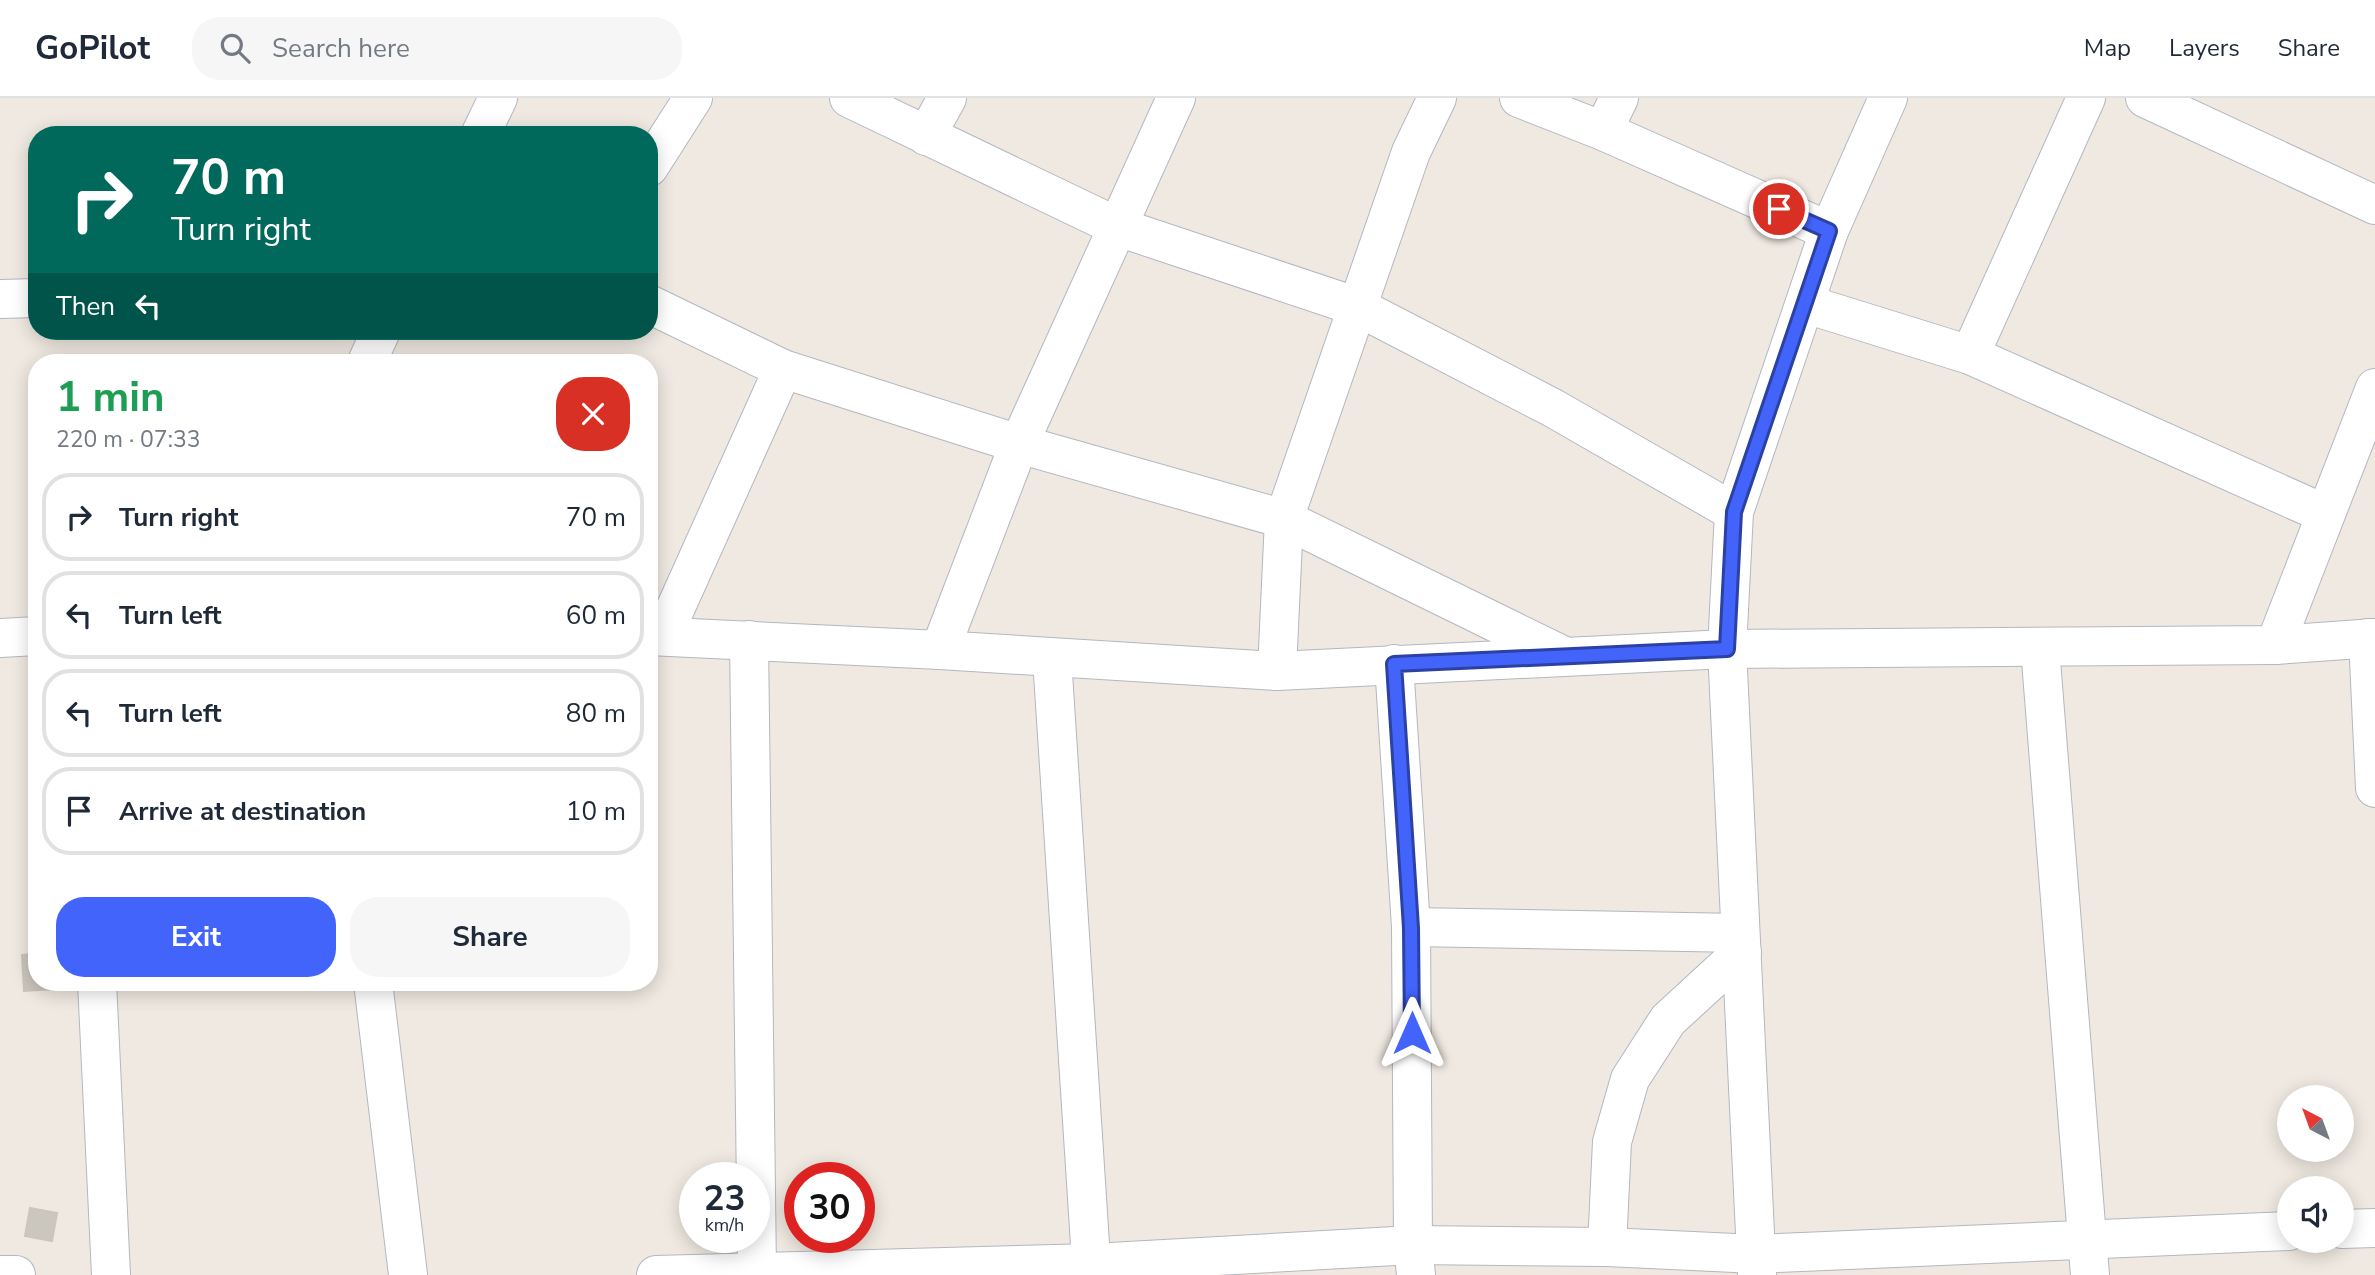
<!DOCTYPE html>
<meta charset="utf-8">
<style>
:root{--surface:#fff;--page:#f6f6f7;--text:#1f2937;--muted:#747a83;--line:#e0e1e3;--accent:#4264fb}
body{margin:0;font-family:"Nunito Sans",sans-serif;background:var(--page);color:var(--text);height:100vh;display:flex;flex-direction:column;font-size:26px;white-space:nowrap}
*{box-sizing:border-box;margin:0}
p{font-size:23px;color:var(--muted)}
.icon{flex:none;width:38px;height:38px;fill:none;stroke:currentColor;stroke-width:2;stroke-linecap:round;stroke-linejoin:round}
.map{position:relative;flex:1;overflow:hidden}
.panel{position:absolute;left:28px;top:256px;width:630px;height:637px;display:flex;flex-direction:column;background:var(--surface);border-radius:28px;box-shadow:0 4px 18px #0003}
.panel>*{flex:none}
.hud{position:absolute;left:28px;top:28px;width:630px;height:214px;border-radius:28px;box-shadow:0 4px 18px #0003;background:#00695c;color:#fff;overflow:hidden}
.needle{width:46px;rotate:319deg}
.buttons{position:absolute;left:2277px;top:987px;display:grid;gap:14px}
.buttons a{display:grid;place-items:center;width:77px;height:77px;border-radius:50%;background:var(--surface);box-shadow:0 4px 18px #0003;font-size:35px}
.speed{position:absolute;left:679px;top:1064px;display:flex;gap:14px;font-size:35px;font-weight:700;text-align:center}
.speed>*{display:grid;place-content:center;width:91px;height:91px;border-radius:50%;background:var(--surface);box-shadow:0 4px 18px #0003;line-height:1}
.speed small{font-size:18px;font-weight:400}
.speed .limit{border:10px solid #d22;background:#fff;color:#111}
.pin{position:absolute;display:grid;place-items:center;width:60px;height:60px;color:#fff;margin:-30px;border:4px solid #fff;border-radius:50%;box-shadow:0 2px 7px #0007}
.me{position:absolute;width:77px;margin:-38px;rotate:0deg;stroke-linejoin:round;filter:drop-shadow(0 0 5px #0008)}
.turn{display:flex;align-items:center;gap:24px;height:147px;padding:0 28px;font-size:32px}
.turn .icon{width:91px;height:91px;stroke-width:2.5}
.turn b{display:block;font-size:49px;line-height:60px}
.then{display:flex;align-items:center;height:66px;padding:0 28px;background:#0003;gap:14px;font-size:26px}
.round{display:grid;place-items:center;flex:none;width:74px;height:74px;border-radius:28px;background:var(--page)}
.head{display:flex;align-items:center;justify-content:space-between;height:119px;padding:0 28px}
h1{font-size:42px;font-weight:700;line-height:52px;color:#1e9e55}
.primary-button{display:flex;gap:14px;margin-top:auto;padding:14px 28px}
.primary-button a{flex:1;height:80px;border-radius:28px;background:var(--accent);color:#fff;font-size:28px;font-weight:700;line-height:80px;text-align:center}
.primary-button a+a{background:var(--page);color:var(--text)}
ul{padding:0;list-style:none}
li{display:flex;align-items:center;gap:21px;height:88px;margin:0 14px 10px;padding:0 14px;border:4px solid var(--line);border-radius:28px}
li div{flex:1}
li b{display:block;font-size:26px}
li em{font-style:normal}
header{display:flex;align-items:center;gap:42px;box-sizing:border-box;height:98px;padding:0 35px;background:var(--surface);border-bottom:2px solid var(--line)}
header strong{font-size:33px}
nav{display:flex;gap:38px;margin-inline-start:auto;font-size:24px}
.search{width:490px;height:63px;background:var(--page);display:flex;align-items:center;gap:18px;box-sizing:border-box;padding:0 24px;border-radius:28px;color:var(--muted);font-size:26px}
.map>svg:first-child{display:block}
.building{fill:#cbc7bf;stroke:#cbc5ba;stroke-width:2}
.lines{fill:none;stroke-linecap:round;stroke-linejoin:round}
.minor-casing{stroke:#b4b7c1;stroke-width:40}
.minor{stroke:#fff;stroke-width:38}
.route-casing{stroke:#2b41a3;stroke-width:18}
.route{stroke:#4264fb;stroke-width:12}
</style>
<header>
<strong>GoPilot</strong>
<div class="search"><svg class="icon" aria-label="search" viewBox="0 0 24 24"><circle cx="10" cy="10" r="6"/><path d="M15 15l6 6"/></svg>Search here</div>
<nav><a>Map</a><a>Layers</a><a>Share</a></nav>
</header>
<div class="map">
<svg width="2375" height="1177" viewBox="0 0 2375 1177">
<rect width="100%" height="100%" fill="#efe9e1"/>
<!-- building -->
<g class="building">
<polygon points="37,856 37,884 53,884 54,891 24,893 22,857"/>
<polygon points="30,1110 57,1115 52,1143 25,1138"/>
</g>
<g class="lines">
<!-- minor casing -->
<g class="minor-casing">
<g id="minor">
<polyline points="849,0 1118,129 1358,209 1553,310 1734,414"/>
<polyline points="1519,0 1603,33 1829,133"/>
<polyline points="2145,0 2375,107"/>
<polyline points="1603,33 1619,0"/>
<polyline points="480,37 498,0"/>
<polyline points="926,38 947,0"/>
<polyline points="649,69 693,0"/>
<polyline points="0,201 37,200"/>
<polyline points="649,206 783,271 1019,346 1284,421 1562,557"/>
<polyline points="1806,206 1970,257 2325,416"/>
<polyline points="1970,257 2086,0"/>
<polyline points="367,264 381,233"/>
<polyline points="649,538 940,552 1277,573 1727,551 2275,547 2375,540"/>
<polyline points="663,538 783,271"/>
<polyline points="0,540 37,538"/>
<polyline points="2368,540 2375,690"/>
<polyline points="749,542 757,1173"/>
<polyline points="2275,547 2375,290"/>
<polyline points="2040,550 2090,1177"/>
<polyline points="940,552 1019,346 1176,0"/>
<polyline points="1052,560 1092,1177"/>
<polyline points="1394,566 1411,829 1413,1147 1416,1177"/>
<polyline points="1277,573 1284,421 1411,54 1437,0"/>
<polyline points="1411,829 1740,835"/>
<polyline points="97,884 111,1177"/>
<polyline points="373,884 408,1177"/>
<polyline points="2342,1131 2375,1130"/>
<polyline points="1607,1149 1612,1044 1630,981 1668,922 1742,854"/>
<polyline points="0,1177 16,1177"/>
<polyline points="656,1177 1092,1165 1413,1147 1607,1149 1756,1156 2289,1133"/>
<polyline points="1757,1177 1727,551 1734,414 1829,133 1888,0"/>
</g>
</g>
<!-- minor -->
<use href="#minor" class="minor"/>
</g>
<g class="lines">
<!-- route casing -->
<g class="route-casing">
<polyline id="route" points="1412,935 1411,830 1394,566 1727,551 1734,414 1829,133 1779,111"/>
</g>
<!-- route -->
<use href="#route" class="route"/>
</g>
</svg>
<div class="buttons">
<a><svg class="needle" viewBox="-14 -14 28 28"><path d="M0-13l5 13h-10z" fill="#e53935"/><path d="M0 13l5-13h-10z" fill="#747a83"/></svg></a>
<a><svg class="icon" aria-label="sound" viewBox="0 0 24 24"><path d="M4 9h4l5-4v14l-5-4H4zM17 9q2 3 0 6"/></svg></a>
</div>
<div class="speed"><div>23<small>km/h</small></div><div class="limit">30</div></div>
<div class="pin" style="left:1779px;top:111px;background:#d93025"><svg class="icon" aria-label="arrive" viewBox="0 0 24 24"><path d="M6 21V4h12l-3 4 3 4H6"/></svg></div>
<svg class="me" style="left:1412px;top:935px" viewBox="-20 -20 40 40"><path d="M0-17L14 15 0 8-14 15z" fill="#4264fb" stroke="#fff" stroke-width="4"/></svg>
<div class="hud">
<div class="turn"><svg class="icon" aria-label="right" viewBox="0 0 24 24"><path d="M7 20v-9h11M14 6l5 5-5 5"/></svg><div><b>70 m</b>Turn right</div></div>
<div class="then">Then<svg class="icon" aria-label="left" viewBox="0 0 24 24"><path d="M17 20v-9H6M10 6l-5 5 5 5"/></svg></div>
</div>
<section class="panel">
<div class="head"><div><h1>1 min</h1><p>220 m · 07:33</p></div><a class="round" style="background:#d93025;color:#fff"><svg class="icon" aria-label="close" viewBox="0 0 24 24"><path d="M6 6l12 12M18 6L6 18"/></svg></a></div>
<ul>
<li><svg class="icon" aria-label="right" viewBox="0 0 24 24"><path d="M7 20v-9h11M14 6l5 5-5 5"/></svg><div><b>Turn right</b></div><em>70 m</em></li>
<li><svg class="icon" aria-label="left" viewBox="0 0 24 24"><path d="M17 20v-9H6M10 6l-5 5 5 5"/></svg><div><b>Turn left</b></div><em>60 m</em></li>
<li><svg class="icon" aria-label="left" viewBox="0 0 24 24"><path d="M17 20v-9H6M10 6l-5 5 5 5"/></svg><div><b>Turn left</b></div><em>80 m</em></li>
<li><svg class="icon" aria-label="arrive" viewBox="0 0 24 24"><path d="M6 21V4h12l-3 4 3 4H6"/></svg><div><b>Arrive at destination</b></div><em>10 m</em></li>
</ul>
<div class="primary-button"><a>Exit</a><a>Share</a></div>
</section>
</div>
